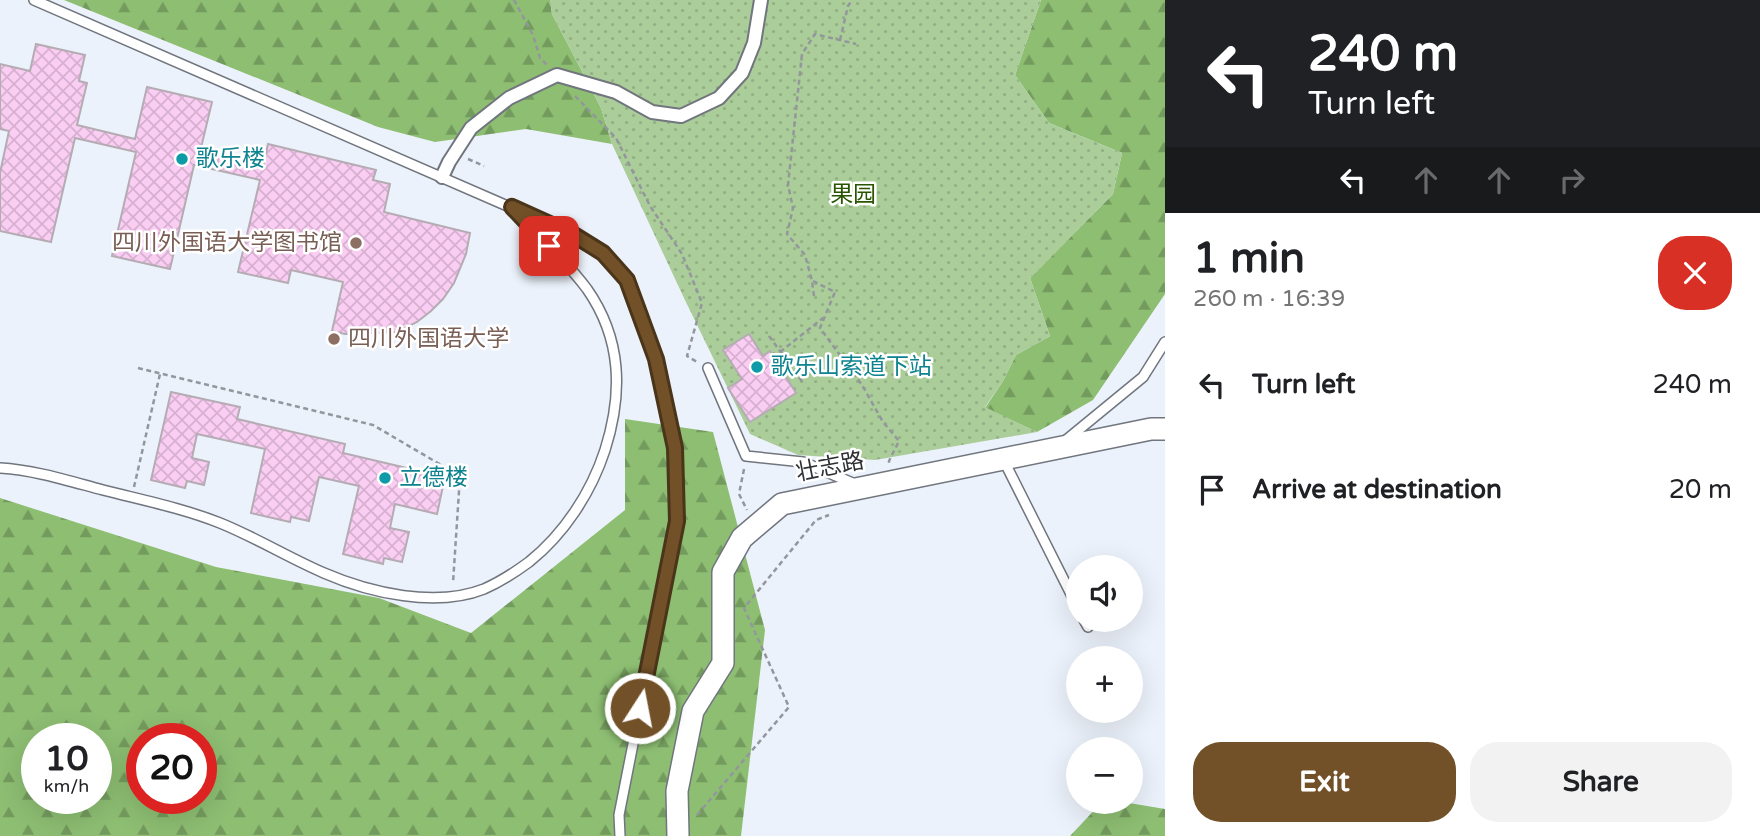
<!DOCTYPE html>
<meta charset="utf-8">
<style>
:root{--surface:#fff;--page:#f2f2f2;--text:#202124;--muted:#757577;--accent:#725128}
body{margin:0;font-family:"Varela Round","Noto Sans SC",sans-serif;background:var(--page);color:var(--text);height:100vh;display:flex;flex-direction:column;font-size:26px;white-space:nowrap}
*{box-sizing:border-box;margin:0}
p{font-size:23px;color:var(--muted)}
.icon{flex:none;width:38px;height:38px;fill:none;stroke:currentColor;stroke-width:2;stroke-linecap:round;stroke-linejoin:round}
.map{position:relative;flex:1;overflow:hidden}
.details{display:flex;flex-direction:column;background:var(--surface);width:595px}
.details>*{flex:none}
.banner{background:#202124;color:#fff;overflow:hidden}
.buttons{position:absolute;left:1066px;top:555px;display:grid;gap:14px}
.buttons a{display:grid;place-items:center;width:77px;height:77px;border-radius:50%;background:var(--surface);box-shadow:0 7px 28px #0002;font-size:35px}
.speed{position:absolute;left:21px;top:723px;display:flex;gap:14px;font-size:35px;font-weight:700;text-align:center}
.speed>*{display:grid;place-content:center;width:91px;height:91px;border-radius:50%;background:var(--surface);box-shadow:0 7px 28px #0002;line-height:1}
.speed small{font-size:18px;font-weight:400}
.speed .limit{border:10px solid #d22;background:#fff;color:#111}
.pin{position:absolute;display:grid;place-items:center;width:60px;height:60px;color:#fff;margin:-30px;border-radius:14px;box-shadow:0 4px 10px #0006}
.me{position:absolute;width:77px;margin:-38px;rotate:11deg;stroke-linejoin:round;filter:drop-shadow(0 0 5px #0008)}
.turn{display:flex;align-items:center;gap:24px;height:147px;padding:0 28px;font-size:32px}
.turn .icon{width:91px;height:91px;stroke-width:2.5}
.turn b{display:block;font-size:49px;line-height:60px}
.lanes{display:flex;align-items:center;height:66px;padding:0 28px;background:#0003;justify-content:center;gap:35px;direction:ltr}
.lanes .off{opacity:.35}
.round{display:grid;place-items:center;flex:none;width:74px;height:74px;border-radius:28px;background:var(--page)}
.overview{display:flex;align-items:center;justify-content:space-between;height:119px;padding:0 28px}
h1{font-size:42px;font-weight:700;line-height:52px}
.action{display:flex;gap:14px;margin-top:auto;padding:14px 28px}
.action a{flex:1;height:80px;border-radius:28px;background:var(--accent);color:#fff;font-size:28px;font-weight:700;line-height:80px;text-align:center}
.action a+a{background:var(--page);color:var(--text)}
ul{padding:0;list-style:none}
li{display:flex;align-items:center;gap:21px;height:105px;padding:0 28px}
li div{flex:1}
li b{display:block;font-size:26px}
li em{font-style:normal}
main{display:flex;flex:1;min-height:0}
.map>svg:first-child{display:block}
.forest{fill:url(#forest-firs);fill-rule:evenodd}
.park{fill:url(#park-dots)}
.building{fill:url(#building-cross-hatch);stroke:#b5acb3;stroke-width:2}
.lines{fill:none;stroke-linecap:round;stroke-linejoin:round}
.service-casing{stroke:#70757e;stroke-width:12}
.pedestrian-casing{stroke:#70757e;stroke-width:16}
.tertiary-casing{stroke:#70757e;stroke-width:24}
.path{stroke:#93979d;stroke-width:2.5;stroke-dasharray:5 3.5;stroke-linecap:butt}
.service{stroke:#fff;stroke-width:9}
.pedestrian{stroke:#fff;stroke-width:12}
.tertiary{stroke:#fff;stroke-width:21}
.route-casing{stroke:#4a351a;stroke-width:18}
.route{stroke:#725128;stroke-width:12}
.culture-dot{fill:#0f9aa8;stroke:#fff;stroke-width:2.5}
.education-dot{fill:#8d6e63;stroke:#fff;stroke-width:2.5}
.labels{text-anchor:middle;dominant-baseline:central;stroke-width:5;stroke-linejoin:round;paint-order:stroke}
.culture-label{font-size:23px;fill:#0d838f;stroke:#fff;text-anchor:start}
.park-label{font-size:23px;fill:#295501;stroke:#fff}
.education-label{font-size:23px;fill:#785e54;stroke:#fff;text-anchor:end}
.street-label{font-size:23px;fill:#2e3034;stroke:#fff}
</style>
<main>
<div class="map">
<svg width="1165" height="836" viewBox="0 0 1165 836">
<defs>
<pattern id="forest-firs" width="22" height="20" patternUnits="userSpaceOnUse" patternTransform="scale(1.75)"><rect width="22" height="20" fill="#8dbe72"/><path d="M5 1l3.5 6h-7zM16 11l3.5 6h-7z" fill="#749b5e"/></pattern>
<pattern id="park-dots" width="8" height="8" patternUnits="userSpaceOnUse" patternTransform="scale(1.75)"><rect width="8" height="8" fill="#abcd99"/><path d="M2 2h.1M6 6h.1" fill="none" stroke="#93b084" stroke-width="1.8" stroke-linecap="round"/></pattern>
<pattern id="building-cross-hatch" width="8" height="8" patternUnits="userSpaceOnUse" patternTransform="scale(1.75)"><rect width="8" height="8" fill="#facdf3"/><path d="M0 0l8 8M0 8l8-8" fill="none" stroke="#d7b0d1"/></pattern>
</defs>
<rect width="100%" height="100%" fill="#ecf2fb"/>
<!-- forest -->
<g class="forest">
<polygon points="64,0 550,0 552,14 601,108 612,144 526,129 435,142 378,127"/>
<polygon points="1041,0 1165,0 1165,294 1093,400 1037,432 985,408 1003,381 1016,355 1050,336 1030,278 1113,194 1122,153 1049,123 1015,75"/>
<path d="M625,419l88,13 52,198 -24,206h-741v-338l216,69 163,31 92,35 154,-123zM37,738h59v60h-59zM142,738h59v60h-59z"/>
<polygon points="1102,802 1123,802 1165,809 1165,836 1070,836"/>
</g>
<!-- park -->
<polygon class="park" points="550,0 1041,0 1015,75 1049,123 1122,153 1113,194 1030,278 1050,336 1016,355 1003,381 985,407 1037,432 875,460 798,455 750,434 684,298 612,144 601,108 552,14"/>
<!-- building -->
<g class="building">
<polygon points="36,44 85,55 79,81 87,83 77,125 135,139 147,87 212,102 200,152 263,167 268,144 376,170 373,180 390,184 384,212 470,233 466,254 454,283 443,299 431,311 417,322 397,332 345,334 332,331 343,282 291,270 288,283 238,272 260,180 194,165 170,269 112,256 136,152 75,138 51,242 0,231 0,173 9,131 0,129 0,64 30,71"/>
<polygon points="749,334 763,356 770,351 796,393 750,422 728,388 742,379 723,350"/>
<polygon points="171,392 240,407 237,419 345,444 343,453 445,477 437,514 395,504 390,528 409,532 402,562 384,558 383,564 343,554 359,486 319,477 309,521 291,517 290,522 251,513 265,449 197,434 192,458 209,462 204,485 187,481 185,488 151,480"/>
</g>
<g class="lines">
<!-- service casing -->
<g class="service-casing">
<g id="service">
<polyline points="34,0 574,235 603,253 627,280 656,359 675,448 677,521 619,815 620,836"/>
<polyline points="708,368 746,456 803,462 855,484"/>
<polyline points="1065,441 1143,377 1165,342"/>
<polyline points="1004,461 1078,608"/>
<path d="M0,468c35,2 69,13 103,22 39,10 79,18 117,33 35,14 69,35 104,50 46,20 112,35 160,16 16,-7 30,-16 45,-27 35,-28 62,-69 76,-112 18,-57 17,-111 -18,-161 -21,-28 -47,-53 -71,-78"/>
<polyline points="1084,620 1088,627"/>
</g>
</g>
<!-- pedestrian casing -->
<g class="pedestrian-casing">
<polyline id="pedestrian" points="442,177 449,162 471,128 509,98 557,75 616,92 652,112 681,116 719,98 742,73 754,43 761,0"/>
</g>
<!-- tertiary casing -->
<g class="tertiary-casing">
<polyline id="tertiary" points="678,836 677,791 693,711 723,663 723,572 742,538 782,504 1151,429 1165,429"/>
</g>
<!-- path -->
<g class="path">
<polyline points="514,0 533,35 540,58 547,65"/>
<polyline points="840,40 848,6 852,0"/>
<polyline points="575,96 616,138 650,206 682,254 702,303 687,356 697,362"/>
<polyline points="468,159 484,166"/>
<polyline points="813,281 835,292 820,328 862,385 883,422 899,441 889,461 889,464"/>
<polyline points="814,296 812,281 805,255 787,234 793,208 788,185 802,54 815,34 856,44"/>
<polyline points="769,336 804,384"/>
<polyline points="780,352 823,318"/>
<polyline points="138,368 373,425 460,476 453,583"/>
<polyline points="744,469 739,494 747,510"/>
<polyline points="134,487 160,374"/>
<polyline points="697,815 789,707 744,608 816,520 829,515"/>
</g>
<!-- service -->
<use href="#service" class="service"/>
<!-- pedestrian -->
<use href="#pedestrian" class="pedestrian"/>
<!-- tertiary -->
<use href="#tertiary" class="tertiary"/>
</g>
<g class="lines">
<!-- route casing -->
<g class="route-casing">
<polyline id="route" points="549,246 512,207 574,235 603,253 627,280 656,359 675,448 677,521 640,708"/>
</g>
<!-- route -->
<use href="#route" class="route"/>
</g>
<!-- markers -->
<g class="culture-dot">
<circle cx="182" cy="159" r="7"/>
<circle cx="757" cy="367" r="7"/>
<circle cx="385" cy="478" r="7"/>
</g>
<g class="education-dot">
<circle cx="356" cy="243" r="7"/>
<circle cx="334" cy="339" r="7"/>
</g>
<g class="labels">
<!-- culture labels -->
<g class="culture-label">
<text x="196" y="159">歌乐楼</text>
<text x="771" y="367">歌乐山索道下站</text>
<text x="399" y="478">立德楼</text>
</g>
<!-- park labels -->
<g class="park-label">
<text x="853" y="195">果园</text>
</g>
<!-- education labels -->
<g class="education-label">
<text x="342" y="243">四川外国语大学图书馆</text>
<text x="348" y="339" text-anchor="start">四川外国语大学</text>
</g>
<!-- street labels -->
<g class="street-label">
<text transform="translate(830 467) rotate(-11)">壮志路</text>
</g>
</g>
</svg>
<div class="buttons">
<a><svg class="icon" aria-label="sound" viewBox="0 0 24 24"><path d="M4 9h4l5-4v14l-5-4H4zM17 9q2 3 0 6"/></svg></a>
<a>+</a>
<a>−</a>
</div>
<div class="speed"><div>10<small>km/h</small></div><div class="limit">20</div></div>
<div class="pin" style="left:549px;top:246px;background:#d93025"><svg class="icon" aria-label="arrive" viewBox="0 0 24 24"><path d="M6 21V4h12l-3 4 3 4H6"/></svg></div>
<svg class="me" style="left:640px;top:708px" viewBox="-20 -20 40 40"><circle r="17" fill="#725128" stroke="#fff" stroke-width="3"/><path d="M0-11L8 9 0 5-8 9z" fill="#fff"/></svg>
</div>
<section class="details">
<div class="banner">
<div class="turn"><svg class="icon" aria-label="left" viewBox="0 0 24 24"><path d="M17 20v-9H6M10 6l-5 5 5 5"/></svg><div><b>240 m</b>Turn left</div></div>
<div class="lanes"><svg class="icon" aria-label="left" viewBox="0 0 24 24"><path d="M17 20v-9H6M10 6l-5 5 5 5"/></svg><svg class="icon off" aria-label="ahead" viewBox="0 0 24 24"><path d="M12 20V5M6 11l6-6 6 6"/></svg><svg class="icon off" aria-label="ahead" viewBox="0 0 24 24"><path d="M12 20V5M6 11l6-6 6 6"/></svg><svg class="icon off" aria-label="right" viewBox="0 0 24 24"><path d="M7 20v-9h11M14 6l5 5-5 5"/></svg></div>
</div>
<div class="overview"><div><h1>1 min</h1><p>260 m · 16:39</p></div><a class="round" style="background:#d93025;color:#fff"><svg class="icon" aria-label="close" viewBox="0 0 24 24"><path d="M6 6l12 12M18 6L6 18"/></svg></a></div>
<ul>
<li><svg class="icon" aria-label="left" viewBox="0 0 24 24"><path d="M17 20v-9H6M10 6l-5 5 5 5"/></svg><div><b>Turn left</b></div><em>240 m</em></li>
<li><svg class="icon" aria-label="arrive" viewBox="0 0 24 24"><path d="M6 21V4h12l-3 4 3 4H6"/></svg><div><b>Arrive at destination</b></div><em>20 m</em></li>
</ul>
<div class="action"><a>Exit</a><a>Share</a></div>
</section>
</main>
